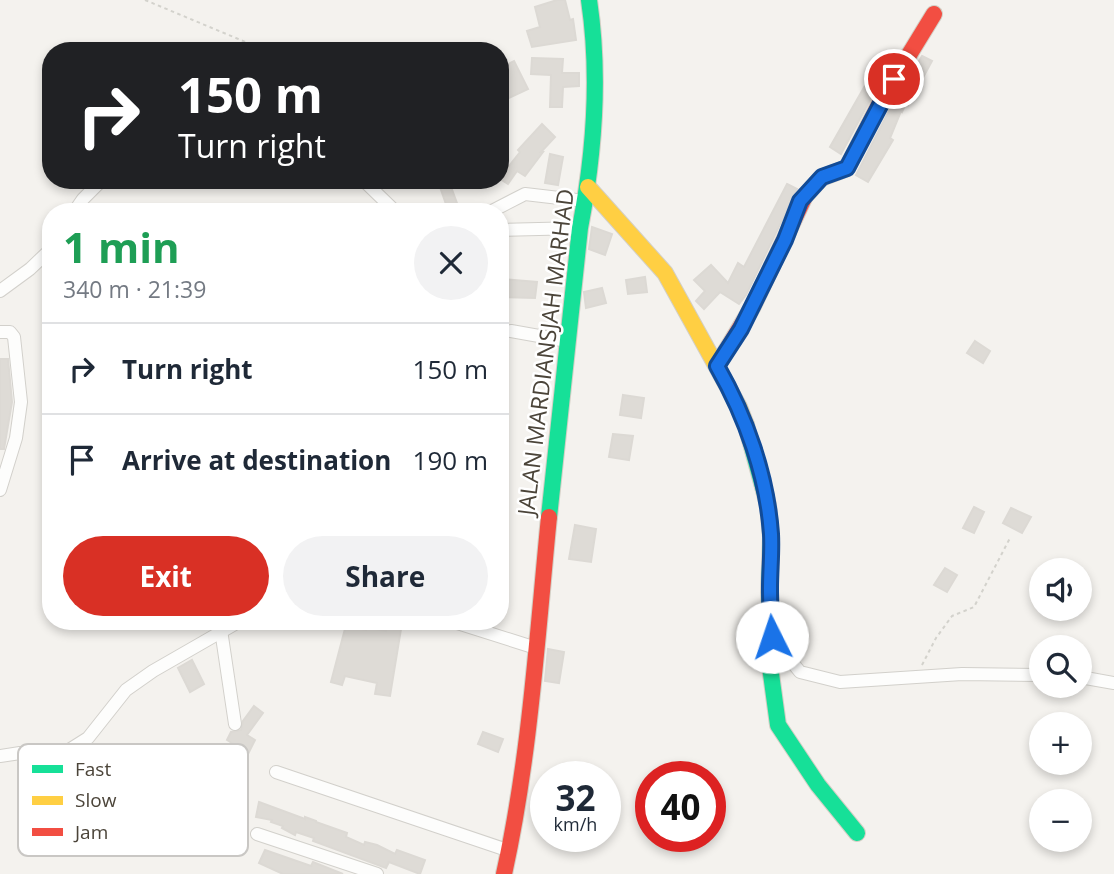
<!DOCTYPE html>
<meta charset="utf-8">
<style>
:root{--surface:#fff;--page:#f2f2f3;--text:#1f2937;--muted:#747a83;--line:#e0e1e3;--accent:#d93025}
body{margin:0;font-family:"Open Sans",sans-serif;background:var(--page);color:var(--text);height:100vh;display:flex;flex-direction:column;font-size:26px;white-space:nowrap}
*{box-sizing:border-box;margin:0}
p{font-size:23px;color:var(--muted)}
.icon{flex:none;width:38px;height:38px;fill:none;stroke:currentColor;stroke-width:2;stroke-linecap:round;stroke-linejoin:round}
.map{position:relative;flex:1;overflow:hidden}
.details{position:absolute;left:42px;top:203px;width:467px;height:427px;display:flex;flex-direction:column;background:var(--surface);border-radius:28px;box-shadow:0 4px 10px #0003}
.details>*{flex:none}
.guide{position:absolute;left:42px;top:42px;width:467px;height:147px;border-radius:28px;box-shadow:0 4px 10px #0003;background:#202124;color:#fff;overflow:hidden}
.buttons{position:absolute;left:1029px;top:558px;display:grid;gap:14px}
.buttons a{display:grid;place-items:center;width:63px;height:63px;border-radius:50%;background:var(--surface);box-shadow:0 4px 10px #0003;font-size:35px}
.speed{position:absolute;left:530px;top:761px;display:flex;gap:14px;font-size:35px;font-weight:700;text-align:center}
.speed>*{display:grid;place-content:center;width:91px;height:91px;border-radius:50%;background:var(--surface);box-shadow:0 4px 10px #0003;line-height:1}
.speed small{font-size:18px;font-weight:400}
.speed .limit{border:10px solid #d22;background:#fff;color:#111}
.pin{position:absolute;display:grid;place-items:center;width:60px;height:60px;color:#fff;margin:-30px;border:4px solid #fff;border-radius:50%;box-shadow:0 2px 7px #0007}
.me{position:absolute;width:77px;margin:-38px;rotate:356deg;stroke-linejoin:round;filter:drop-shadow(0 0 5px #0008)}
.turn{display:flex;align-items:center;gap:24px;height:147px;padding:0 21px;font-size:32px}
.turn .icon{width:91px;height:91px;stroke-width:2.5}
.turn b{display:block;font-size:49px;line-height:60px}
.round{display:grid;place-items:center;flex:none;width:74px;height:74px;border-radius:37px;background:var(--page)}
.head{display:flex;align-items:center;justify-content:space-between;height:119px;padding:0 21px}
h1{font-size:42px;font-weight:700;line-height:52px;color:#1e9e55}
.action{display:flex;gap:14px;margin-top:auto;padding:14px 21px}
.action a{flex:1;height:80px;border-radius:42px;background:var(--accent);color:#fff;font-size:28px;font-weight:700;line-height:80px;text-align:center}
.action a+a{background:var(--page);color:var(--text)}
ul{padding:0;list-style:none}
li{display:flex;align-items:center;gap:21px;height:91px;padding:0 21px;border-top:2px solid var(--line)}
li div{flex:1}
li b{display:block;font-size:26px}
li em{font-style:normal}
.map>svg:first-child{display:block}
.building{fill:#dedbd6;stroke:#dcd9d4;stroke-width:2}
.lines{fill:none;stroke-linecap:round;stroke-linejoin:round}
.street-casing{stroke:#d2d0cb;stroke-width:14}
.fast-casing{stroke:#d3cfc5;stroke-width:18}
.slow-casing{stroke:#d3cfc5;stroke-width:18}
.jam-casing{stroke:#d3cfc5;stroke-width:18}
.path{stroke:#d3d2cc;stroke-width:2;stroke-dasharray:3.5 3.5;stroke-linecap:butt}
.street{stroke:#fdfdfc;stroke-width:12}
.fast{stroke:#16e098;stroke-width:16}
.slow{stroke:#ffcf43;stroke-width:16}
.jam{stroke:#f24e42;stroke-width:16}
.route-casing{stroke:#114b97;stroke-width:18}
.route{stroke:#1a73e8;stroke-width:12}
.labels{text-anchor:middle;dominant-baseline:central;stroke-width:5;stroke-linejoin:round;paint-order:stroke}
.street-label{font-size:23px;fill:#4b4439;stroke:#fff}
.key{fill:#fff;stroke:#c9c7c4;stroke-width:2}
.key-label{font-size:19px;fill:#4b4439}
</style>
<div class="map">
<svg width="1114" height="874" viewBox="0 0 1114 874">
<rect width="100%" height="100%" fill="#f4f2ee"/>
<!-- building -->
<g class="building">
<polygon points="565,0 570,20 573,19 576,40 532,47 527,31 540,27 535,7 557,0"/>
<polygon points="922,56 932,61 908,105 906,103 902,112 901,111 890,138 893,140 868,182 856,175 892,105"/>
<polygon points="532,58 563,59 562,73 579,73 579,86 563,87 562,107 550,107 551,75 531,74"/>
<polygon points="514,61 528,89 500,102 500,68"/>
<polygon points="874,70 883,76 841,154 830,147"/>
<polygon points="542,124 555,137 541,152 543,152 525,176 517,171 508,184 500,179 500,166 506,170 520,152 518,150"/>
<polygon points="550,154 563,157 558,185 545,183"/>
<polygon points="450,184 458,206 448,210 440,187"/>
<polygon points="787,184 797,189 746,295 739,304 720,292 704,309 696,301 705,291 694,280 711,265 728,283 738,263 744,267"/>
<polygon points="592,227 612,234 605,255 589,249"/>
<polygon points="645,277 647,292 628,294 626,280"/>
<polygon points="502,279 537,282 535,298 500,297"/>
<polygon points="602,288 606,303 586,308 584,292"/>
<polygon points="975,341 990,351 983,363 967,353"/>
<polygon points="0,359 8,359 12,402 4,449 0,449"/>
<polygon points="623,395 644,398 641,418 620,415"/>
<polygon points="613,434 633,436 629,460 609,457"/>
<polygon points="974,507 984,512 974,533 963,528"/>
<polygon points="1011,508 1031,517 1022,533 1003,523"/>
<polygon points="575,525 596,529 591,562 569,559"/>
<polygon points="945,568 957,575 947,592 934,585"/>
<polygon points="346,625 366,630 367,627 386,631 386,626 401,629 390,696 375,694 377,683 345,676 342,685 331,682"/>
<polygon points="548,649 564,652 559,683 545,681"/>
<polygon points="192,660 204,684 190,692 178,668"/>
<polygon points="254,706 263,713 247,735 255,740 241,768 230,760 238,747 227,740 231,732 241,730 243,721"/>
<polygon points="483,732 503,739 498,752 478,744"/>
<polygon points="259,802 305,819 305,817 316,821 316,822 347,833 346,837 364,845 365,842 377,845 395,854 397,850 425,860 420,874 389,862 386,868 313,841 314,838 296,832 295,835 282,828 283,826 271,822 272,820 256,817"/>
<polygon points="265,850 311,866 313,862 343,874 283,874 259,863"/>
</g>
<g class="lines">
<!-- street casing -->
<g class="street-casing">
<g id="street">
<polyline points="363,180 396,212"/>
<polyline points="74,212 83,199 102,180"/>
<polyline points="490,212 525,194 585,201"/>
<polyline points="500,230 580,228"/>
<polyline points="0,291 30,269 51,249"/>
<polyline points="511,331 567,341"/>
<polyline points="0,332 10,332 14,337 21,402 16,438 0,490"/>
<polyline points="451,621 536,648"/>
<polyline points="221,630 235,724"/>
<polyline points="772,637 800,672 840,682 962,674 1041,675"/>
<polyline points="1080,677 1114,683"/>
<polyline points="0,756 20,753 45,760 52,759 69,750 88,738 126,690 153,671 240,621"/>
<polyline points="276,772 510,851"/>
<polyline points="257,834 377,874"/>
</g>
</g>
<!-- fast casing -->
<g class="fast-casing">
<g id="fast">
<polyline points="746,425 768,505 771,537 769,592 772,637 768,652 778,725 818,785 857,833"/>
<path d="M549,517l31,-289c14,-73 20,-154 9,-228"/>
</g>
</g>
<!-- slow casing -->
<g class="slow-casing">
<polyline id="slow" points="588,187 665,273 739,407 746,425"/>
</g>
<!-- jam casing -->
<g class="jam-casing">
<g id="jam">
<polyline points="717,366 753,306 805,196 821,178 847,168 882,99 934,14"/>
<path d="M504,874c26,-117 33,-237 45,-357"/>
</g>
</g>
<!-- path -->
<g class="path">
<polyline points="145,0 267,51"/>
<polyline points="922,665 936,638 952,616 974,607 1010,538"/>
</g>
<!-- street -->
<use href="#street" class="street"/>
<!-- fast -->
<use href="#fast" class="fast"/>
<!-- slow -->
<use href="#slow" class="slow"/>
<!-- jam -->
<use href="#jam" class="jam"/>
</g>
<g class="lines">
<!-- route casing -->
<g class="route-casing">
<path id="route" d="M772,637c-1,-16 -2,-33 -2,-49 0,-18 2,-36 1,-54 -4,-58 -25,-117 -54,-168l24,-37 44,-89 15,-39 22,-24 25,-9 47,-89"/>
</g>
<!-- route -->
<use href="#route" class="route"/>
</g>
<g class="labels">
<!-- street labels -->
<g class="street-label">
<text transform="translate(545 352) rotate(-83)">JALAN MARDIANSJAH MARHAD</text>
</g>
</g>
<!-- legend -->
<rect x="18" y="744" width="230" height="112" rx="10" class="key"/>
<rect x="32" y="765" width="31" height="8" fill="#16e098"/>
<rect x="32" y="796" width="31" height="9" fill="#ffcf43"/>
<rect x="32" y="828" width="31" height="8" fill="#f24e42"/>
<g class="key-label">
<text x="75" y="776">Fast</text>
<text x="75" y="807">Slow</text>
<text x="75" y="839">Jam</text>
</g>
</svg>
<div class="buttons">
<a><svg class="icon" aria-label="sound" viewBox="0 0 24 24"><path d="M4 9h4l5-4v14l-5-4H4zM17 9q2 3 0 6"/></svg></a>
<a><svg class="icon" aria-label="search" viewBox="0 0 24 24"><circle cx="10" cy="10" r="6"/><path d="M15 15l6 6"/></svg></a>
<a>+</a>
<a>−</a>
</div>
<div class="speed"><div>32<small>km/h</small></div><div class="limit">40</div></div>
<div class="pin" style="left:894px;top:79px;background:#d93025"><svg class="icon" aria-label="arrive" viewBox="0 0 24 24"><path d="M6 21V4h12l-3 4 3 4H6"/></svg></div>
<svg class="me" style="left:772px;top:637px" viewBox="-20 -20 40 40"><circle r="19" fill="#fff"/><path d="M0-13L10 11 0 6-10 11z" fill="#1a73e8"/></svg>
<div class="guide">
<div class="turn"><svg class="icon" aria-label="right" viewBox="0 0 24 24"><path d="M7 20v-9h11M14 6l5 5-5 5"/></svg><div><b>150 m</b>Turn right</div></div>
</div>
<section class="details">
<div class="head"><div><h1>1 min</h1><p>340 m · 21:39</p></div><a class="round"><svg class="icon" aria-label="close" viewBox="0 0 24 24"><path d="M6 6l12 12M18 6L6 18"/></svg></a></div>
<ul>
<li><svg class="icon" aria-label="right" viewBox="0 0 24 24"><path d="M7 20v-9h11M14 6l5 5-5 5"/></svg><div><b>Turn right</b></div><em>150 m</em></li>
<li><svg class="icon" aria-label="arrive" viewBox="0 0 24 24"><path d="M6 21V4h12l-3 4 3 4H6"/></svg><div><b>Arrive at destination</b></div><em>190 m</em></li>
</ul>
<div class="action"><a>Exit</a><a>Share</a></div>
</section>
</div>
